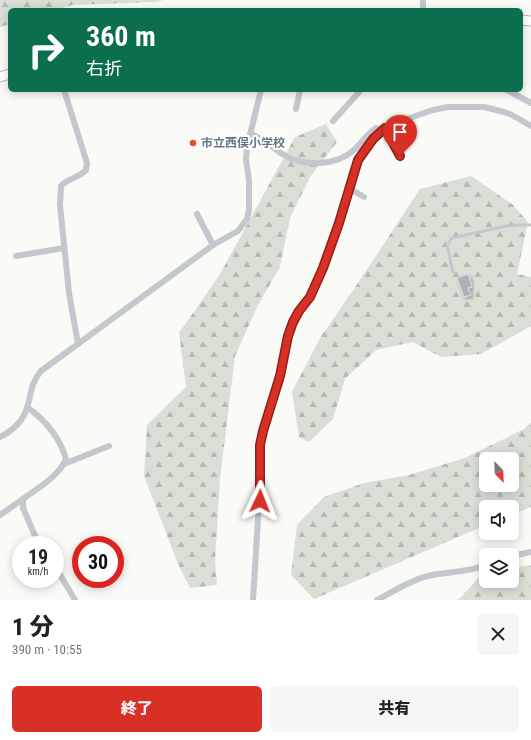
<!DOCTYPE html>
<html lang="ja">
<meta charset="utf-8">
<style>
:root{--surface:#fff;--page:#f6f6f6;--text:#222;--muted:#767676;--accent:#d93025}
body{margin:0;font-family:"Roboto Condensed","Noto Sans JP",sans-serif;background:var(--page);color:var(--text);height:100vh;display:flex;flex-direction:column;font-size:15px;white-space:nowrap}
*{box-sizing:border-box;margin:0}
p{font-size:13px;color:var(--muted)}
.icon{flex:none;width:22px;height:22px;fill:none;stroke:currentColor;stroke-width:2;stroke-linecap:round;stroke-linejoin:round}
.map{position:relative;height:600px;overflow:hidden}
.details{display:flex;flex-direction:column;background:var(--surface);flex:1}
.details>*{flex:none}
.banner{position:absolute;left:8px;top:8px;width:515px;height:84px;border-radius:6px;box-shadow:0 2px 10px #0003;background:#0b6e4f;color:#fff;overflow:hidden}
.needle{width:26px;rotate:157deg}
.tools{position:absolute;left:479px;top:452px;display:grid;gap:8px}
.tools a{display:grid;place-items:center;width:40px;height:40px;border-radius:6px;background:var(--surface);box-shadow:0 2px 10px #0003;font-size:20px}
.speed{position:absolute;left:12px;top:536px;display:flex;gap:8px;font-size:20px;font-weight:700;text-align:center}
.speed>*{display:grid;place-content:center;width:52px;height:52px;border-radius:50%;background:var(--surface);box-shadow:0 2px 10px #0003;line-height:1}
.speed small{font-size:10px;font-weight:400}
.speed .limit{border:6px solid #d22;background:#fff;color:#111}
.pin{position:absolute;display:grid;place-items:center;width:34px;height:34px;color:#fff;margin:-41px -17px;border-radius:50% 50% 50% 0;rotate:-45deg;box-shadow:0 0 4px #0007}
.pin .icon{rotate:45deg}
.me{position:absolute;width:44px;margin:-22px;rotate:2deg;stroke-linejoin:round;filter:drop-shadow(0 0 3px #0008)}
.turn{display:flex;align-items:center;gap:14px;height:84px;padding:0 12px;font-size:18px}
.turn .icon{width:52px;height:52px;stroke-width:2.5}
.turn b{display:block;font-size:28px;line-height:34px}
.round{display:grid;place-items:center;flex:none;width:42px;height:42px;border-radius:6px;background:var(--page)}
.summary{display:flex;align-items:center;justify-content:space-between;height:68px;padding:0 12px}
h1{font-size:24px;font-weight:800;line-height:30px}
.cta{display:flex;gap:8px;margin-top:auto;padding:8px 12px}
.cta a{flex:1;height:46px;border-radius:6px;background:var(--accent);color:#fff;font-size:16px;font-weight:800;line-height:46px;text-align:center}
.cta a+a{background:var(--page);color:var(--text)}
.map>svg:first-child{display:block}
.forest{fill:url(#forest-firs);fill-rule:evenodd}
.building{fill:#aab3b9;stroke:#dcdcda;filter:url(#shadow)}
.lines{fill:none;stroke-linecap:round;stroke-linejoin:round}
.secondary-casing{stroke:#b5bcc0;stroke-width:11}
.lane{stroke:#c3c8cc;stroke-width:3}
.street{stroke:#c3c8cc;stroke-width:6}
.secondary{stroke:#fff;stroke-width:9}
.route-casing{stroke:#8d1f18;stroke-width:10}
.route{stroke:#d93025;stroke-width:7}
.poi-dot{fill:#e5502c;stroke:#fff;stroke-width:1.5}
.labels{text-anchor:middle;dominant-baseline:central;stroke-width:4;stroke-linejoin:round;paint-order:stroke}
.poi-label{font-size:12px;font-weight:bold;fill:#647783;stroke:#fff;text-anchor:start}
</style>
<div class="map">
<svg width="531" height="600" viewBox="0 0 531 600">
<defs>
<pattern id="forest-firs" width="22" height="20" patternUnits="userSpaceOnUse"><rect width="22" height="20" fill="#dadfd6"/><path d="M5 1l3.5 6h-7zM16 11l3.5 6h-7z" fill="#b4bab3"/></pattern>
<filter id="shadow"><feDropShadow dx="2.5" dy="2.5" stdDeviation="2" flood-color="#0004"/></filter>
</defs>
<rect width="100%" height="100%" fill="#fafaf7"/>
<!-- forest -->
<g class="forest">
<polygon points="0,0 163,0 156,2 73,5 54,10 10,10 10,24 0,27"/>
<polygon points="326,124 337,142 310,177 290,218 280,267 258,305 235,356 220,479 215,561 217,585 190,588 178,564 144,476 147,425 186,387 179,333 219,276 295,137"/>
<polygon points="471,176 512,204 528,222 517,274 531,277 531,326 481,354 441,357 413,342 376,350 345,379 333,419 309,442 299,437 292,392 320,338 356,286 420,189"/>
<path d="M531,422v85l-19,8v-8h-26v18l-172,74 -23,-24 6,-50 27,-28 40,-14 45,-8 56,-17 59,-29zM486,459h26v26h-26z"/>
<polygon points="531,565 531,600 456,600 459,599 484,572 486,572 486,581 512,581 512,568"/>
</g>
<!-- building -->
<polygon class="building" points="468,274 472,287 468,288 471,295 464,297 457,278"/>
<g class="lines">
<!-- secondary casing -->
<g class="secondary-casing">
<g id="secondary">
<polyline points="521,20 531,21"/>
<polyline points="0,77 10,74"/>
</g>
</g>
<!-- lane -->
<polyline class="lane" points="453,272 447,245 452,238 511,225 531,225"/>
<!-- street -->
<g class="street">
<polyline points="423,10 423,0"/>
<path d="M64,90l23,73 -1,7c-7,8 -18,8 -25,16l-1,19 9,88 9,51"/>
<polyline points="507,90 531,103"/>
<polyline points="296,109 300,90"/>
<polyline points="333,121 361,90"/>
<polyline points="385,128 400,156"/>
<path d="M250,134c14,4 22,14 34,21 20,12 52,11 70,-5 8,-7 13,-16 22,-22l6,2"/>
<polyline points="349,188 364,197"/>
<polyline points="197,214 213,245"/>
<polyline points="16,256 64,248"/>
<path d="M27,407c18,13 33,31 39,52 -7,17 -28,29 -43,40v9l16,37"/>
<path d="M0,437c12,-6 23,-16 27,-29 4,-13 4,-26 14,-37l172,-126 25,-14 9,-12 2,-9v-30l-3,-20 1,-13 14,-57"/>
<polyline points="64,464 109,446"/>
<polyline points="0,515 23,499"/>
<polyline points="512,556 531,552"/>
<polyline points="55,566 75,600"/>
<polyline points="253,600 260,487 260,445 263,431 280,376 288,336 293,322 299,311 310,297 323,268 339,223 357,160 373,139 382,130 392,124 433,110 448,107 484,107 504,112 512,115 531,126"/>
<path d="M377,600c16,-8 33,-20 51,-24 19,-5 40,-3 58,-11"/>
</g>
<!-- secondary -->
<use href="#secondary" class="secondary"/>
</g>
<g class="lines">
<!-- route casing -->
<g class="route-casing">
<polyline id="route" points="260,501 260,445 263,431 280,376 288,336 293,322 299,311 310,297 323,268 339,223 358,160 373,139 385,128 400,156"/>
</g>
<!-- route -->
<use href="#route" class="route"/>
</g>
<!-- markers -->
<circle class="poi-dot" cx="193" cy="143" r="4"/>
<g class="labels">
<!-- poi labels -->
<g class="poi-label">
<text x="201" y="143">市立西俣小学校</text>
</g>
</g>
</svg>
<div class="tools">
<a><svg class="needle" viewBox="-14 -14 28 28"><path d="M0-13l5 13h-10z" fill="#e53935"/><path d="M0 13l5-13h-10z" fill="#767676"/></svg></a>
<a><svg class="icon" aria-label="sound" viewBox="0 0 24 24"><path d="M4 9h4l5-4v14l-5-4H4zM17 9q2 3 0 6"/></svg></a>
<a><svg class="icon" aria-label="layers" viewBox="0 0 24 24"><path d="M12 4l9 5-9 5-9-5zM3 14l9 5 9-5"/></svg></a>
</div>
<div class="speed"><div>19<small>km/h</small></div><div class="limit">30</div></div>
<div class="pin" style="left:400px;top:156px;background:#d93025"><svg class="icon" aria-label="arrive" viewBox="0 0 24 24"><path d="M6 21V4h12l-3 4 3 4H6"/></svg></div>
<svg class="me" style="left:260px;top:501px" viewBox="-20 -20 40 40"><path d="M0-17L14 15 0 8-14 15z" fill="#d93025" stroke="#fff" stroke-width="4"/></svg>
<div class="banner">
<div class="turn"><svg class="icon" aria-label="right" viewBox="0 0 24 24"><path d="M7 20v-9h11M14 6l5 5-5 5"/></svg><div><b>360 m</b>右折</div></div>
</div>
</div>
<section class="details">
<div class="summary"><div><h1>1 分</h1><p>390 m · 10:55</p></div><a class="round"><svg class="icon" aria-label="close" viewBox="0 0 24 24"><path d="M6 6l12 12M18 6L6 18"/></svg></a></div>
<div class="cta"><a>終了</a><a>共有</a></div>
</section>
